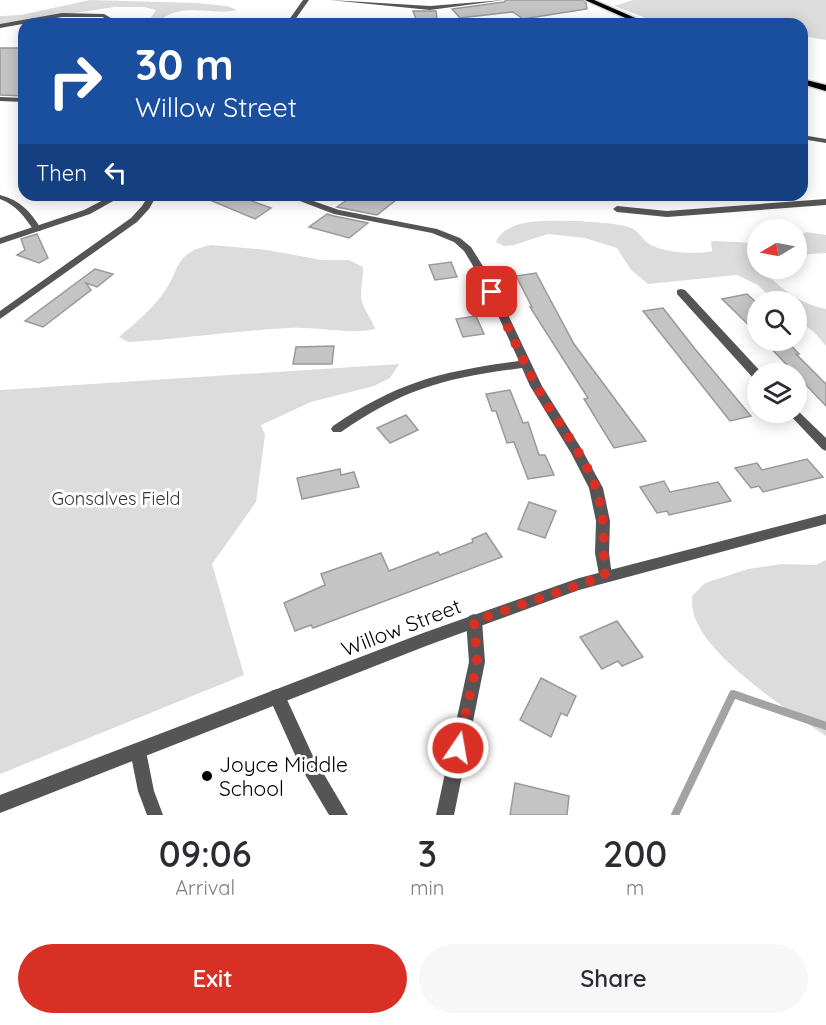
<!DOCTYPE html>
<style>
:root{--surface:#fff;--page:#f7f7f7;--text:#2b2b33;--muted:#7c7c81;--accent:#d93025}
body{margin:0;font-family:Quicksand,sans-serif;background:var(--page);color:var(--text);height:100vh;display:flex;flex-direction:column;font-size:22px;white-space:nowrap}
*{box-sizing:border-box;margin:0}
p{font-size:20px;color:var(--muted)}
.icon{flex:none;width:33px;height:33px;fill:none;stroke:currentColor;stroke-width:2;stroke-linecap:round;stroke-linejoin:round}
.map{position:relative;height:815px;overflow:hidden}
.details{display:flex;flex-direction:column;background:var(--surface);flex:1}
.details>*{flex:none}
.guide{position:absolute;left:18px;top:18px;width:790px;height:183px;border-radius:18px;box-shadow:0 3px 15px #0003;background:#1a4fa0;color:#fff;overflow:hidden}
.needle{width:39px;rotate:260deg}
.controls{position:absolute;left:747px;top:219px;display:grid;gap:12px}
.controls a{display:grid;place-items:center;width:60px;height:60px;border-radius:50%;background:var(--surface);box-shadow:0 3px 15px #0003;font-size:30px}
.pin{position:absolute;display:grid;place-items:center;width:51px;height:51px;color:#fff;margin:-26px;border-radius:12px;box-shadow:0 3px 9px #0006}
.me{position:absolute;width:66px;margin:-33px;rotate:12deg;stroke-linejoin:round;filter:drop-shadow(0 0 4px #0008)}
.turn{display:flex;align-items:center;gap:21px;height:126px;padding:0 18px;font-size:27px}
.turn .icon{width:78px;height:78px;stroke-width:2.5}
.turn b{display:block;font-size:42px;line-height:51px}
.then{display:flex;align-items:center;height:57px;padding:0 18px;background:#0003;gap:12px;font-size:22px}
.eta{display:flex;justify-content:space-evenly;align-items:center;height:102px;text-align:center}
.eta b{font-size:36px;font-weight:600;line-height:42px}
.primary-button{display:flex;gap:12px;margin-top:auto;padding:12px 18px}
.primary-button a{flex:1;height:69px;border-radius:36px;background:var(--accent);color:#fff;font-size:24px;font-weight:600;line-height:69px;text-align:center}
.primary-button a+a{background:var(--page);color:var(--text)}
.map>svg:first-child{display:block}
.green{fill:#dcdcdc}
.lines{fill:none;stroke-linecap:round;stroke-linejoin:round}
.stream{stroke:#a3a3a3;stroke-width:8}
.building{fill:#c4c4c4;stroke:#999;stroke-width:1.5}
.primary-casing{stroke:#dbdbdb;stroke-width:3}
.service{fill:#555;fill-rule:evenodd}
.minor{fill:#555;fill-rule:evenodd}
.tertiary{fill:#555;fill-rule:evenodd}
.primary{fill:#000;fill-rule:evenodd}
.route{stroke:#d93025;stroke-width:10;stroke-dasharray:0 18}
.poi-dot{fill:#000;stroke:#fff;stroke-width:2}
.labels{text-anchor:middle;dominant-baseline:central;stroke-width:6;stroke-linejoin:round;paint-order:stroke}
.park-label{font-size:18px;fill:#333;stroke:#fff}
.near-street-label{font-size:21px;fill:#000;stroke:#fff}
.near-poi-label{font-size:21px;fill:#000;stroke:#fff;text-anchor:start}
</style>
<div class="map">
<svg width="826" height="815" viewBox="0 0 826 815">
<rect width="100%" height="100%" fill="#fff"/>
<!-- green -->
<g class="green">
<path d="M90,0l107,3 30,3 10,4c-26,6 -59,-10 -81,14h-9l9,-14 -12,-3h-29l-115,17v-8l21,-1z"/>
<polygon points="633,0 826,0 826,40 803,36 802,24 662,24 614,6"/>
<path d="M580,221c18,2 34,1 51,7 8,3 10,10 17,15 14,10 48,12 64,8l-1,-9 3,-1 43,2 1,25 9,1v5c17,18 35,30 59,35v37l-12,-14 -17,-13 -1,-17 -22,-1 -16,-16 -21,-10 -89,9 -17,-14 -14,-22 -32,-10 -37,-4 -34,11 -10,1 -8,-4c12,-27 59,-20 84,-21z"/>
<polygon points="806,232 826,235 826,253 797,255 797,237"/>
<path d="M211,245l56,5 55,10h27l14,7c1,11 -4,24 -1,35 3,10 10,17 13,27 -25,6 -59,-3 -87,-1 -54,3 -107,11 -160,14l-9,-5c15,-13 31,-26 43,-42 20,-26 10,-42 49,-50z"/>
<polygon points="399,364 390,378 374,386 311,402 261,425 265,435 256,502 212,564 244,675 0,774 0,390"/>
<path d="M826,560v176c-36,-24 -120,-79 -132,-121 -2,-6 -2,-13 -2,-19l13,-13 43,-14 33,-5 35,1z"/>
</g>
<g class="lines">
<!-- stream -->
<polyline class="stream" points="675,815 733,694 826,726"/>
</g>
<!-- building -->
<g class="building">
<polygon points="506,0 583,0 586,3 587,9 523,19 513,12 460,18 452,9 504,2"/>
<polygon points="413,11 436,11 437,19 416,19"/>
<polygon points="0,48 24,48 24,96 0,95"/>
<polygon points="212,195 236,195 271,208 255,219 210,200"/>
<polygon points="354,195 381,195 396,200 377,215 337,207"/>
<polygon points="327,214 334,216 368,223 349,238 309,227"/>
<polygon points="37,234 48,258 39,263 17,255 25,250 21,239"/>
<polygon points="451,262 457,277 435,280 429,265"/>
<polygon points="95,269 113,274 97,287 86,283 91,290 43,327 25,321"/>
<polygon points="536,273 574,344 646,441 614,448 584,399 588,398 530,307 532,307 516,276"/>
<polygon points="747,294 758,304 758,334 722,299"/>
<polygon points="663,308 695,349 751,416 730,421 643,311"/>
<polygon points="476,316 484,334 463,337 456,319"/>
<polygon points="763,340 786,340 799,354 796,354 826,384 826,406"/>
<polygon points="334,346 332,364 293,364 296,347"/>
<polygon points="510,390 523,423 528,422 539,455 545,455 554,475 528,479 514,442 507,443 496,411 492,411 486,394"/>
<polygon points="406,415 418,430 390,443 377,428"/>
<polygon points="807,459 823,477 763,492 759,486 751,488 735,468 757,463 762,470"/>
<polygon points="340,469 341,475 354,472 359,487 302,499 297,478"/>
<polygon points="664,481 670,492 718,482 731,501 669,515 667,511 657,513 640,487"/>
<polygon points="529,502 556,511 545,538 518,529"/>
<polygon points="486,533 502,557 313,628 311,625 295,631 284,603 325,585 321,574 381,553 389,571 438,552 440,555 473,542 472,539"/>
<polygon points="617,621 643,657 622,666 618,661 602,669 580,637"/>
<polygon points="541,678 576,696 567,716 561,713 551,737 520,720"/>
<polygon points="515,783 569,796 567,815 510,815"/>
</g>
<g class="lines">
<!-- primary casing -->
<g class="primary-casing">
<g id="primary">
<polygon points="585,0 594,0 649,24 639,24"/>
<polygon points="802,79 826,85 826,91 802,84"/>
</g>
</g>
<!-- service -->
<g class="service">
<polygon points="62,13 104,14 111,18 110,24 104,24 105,19 103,17 62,17 0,28 0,24"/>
<polygon points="0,97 24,98 24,102 0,101"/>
<path d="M0,195c20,5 31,17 41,34l-1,2h-6c-9,-14 -18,-26 -34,-32z"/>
<polygon points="138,743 143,746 146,751 154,791 163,815 147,815 138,791 130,751 133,746"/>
</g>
<!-- minor -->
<g class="minor">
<polygon points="330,0 430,6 504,0 430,10"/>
<polygon points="802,135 826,139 826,143 802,139"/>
<polygon points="149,195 157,195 149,209 137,222 0,319 0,311 131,218 142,206"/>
<path d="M284,195h12l43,15 98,19 23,9 11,9 20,32 51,107 39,62 22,40 7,33 -1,32 3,23 -2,4 -5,2 -5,-2 -5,-27 1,-32 -7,-33 -18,-35 -41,-67 -8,-18c-76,10 -117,20 -181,64h-8l-2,-3 2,-3c64,-44 109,-55 186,-65l-38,-82 -17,-28 -10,-9 -22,-9 -98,-19z"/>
<polygon points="826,199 826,205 667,217 617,212 613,209 617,206 667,211"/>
<polygon points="681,289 685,290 762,373 758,374 758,380 754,379 677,294 677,290"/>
<polygon points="796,409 826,438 826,451 822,449 787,412 796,412"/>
<polygon points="474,614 479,616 482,621 485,662 454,815 436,815 469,662 466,621 469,616"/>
<polygon points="277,689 283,691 312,754 348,815 329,815 300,766 269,697 271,691"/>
</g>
<!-- tertiary -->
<g class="tertiary">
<polygon points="303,0 309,0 292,24 286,24"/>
<polygon points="113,195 124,195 90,214 0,244 0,238 84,210"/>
<polygon points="826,514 826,524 579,590 426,646 0,813 0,795 423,633 579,578"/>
</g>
<!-- primary -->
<use href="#primary" class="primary"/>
</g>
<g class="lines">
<!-- route -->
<path class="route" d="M458,748l19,-86 -3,-41 131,-45c-3,-24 1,-49 -5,-73 -9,-43 -43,-78 -63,-116 -17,-31 -30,-63 -45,-95"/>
</g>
<!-- markers -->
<circle class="poi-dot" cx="207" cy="776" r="6"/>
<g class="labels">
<!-- park labels -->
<g class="park-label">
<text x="116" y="498">Gonsalves Field</text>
</g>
<!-- near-street labels -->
<g class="near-street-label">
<text transform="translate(401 627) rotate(-21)">Willow Street</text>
</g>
<!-- near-poi labels -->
<g class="near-poi-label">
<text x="219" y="764">Joyce Middle<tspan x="219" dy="24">School</tspan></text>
</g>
</g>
</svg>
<div class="controls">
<a><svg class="needle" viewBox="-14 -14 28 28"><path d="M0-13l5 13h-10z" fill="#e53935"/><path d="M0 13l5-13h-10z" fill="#7c7c81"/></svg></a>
<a><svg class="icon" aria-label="search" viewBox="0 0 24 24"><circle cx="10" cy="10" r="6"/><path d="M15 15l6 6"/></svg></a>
<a><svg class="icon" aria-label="layers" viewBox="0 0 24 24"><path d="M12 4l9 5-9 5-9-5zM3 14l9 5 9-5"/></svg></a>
</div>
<div class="pin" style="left:492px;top:292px;background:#d93025"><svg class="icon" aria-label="arrive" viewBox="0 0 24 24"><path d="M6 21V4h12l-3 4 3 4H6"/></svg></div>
<svg class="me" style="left:458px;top:748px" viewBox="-20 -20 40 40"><circle r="17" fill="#d93025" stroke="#fff" stroke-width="3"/><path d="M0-11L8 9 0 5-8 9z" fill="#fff"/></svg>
<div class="guide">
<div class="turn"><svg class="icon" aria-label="right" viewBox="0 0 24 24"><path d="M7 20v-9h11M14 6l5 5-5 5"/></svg><div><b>30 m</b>Willow Street</div></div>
<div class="then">Then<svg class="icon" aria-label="left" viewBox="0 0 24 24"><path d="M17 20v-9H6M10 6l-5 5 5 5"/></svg></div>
</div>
</div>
<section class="details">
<div class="eta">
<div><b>09:06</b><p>Arrival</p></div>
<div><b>3</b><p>min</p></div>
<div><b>200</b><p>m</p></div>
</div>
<div class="primary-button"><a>Exit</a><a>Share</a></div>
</section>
